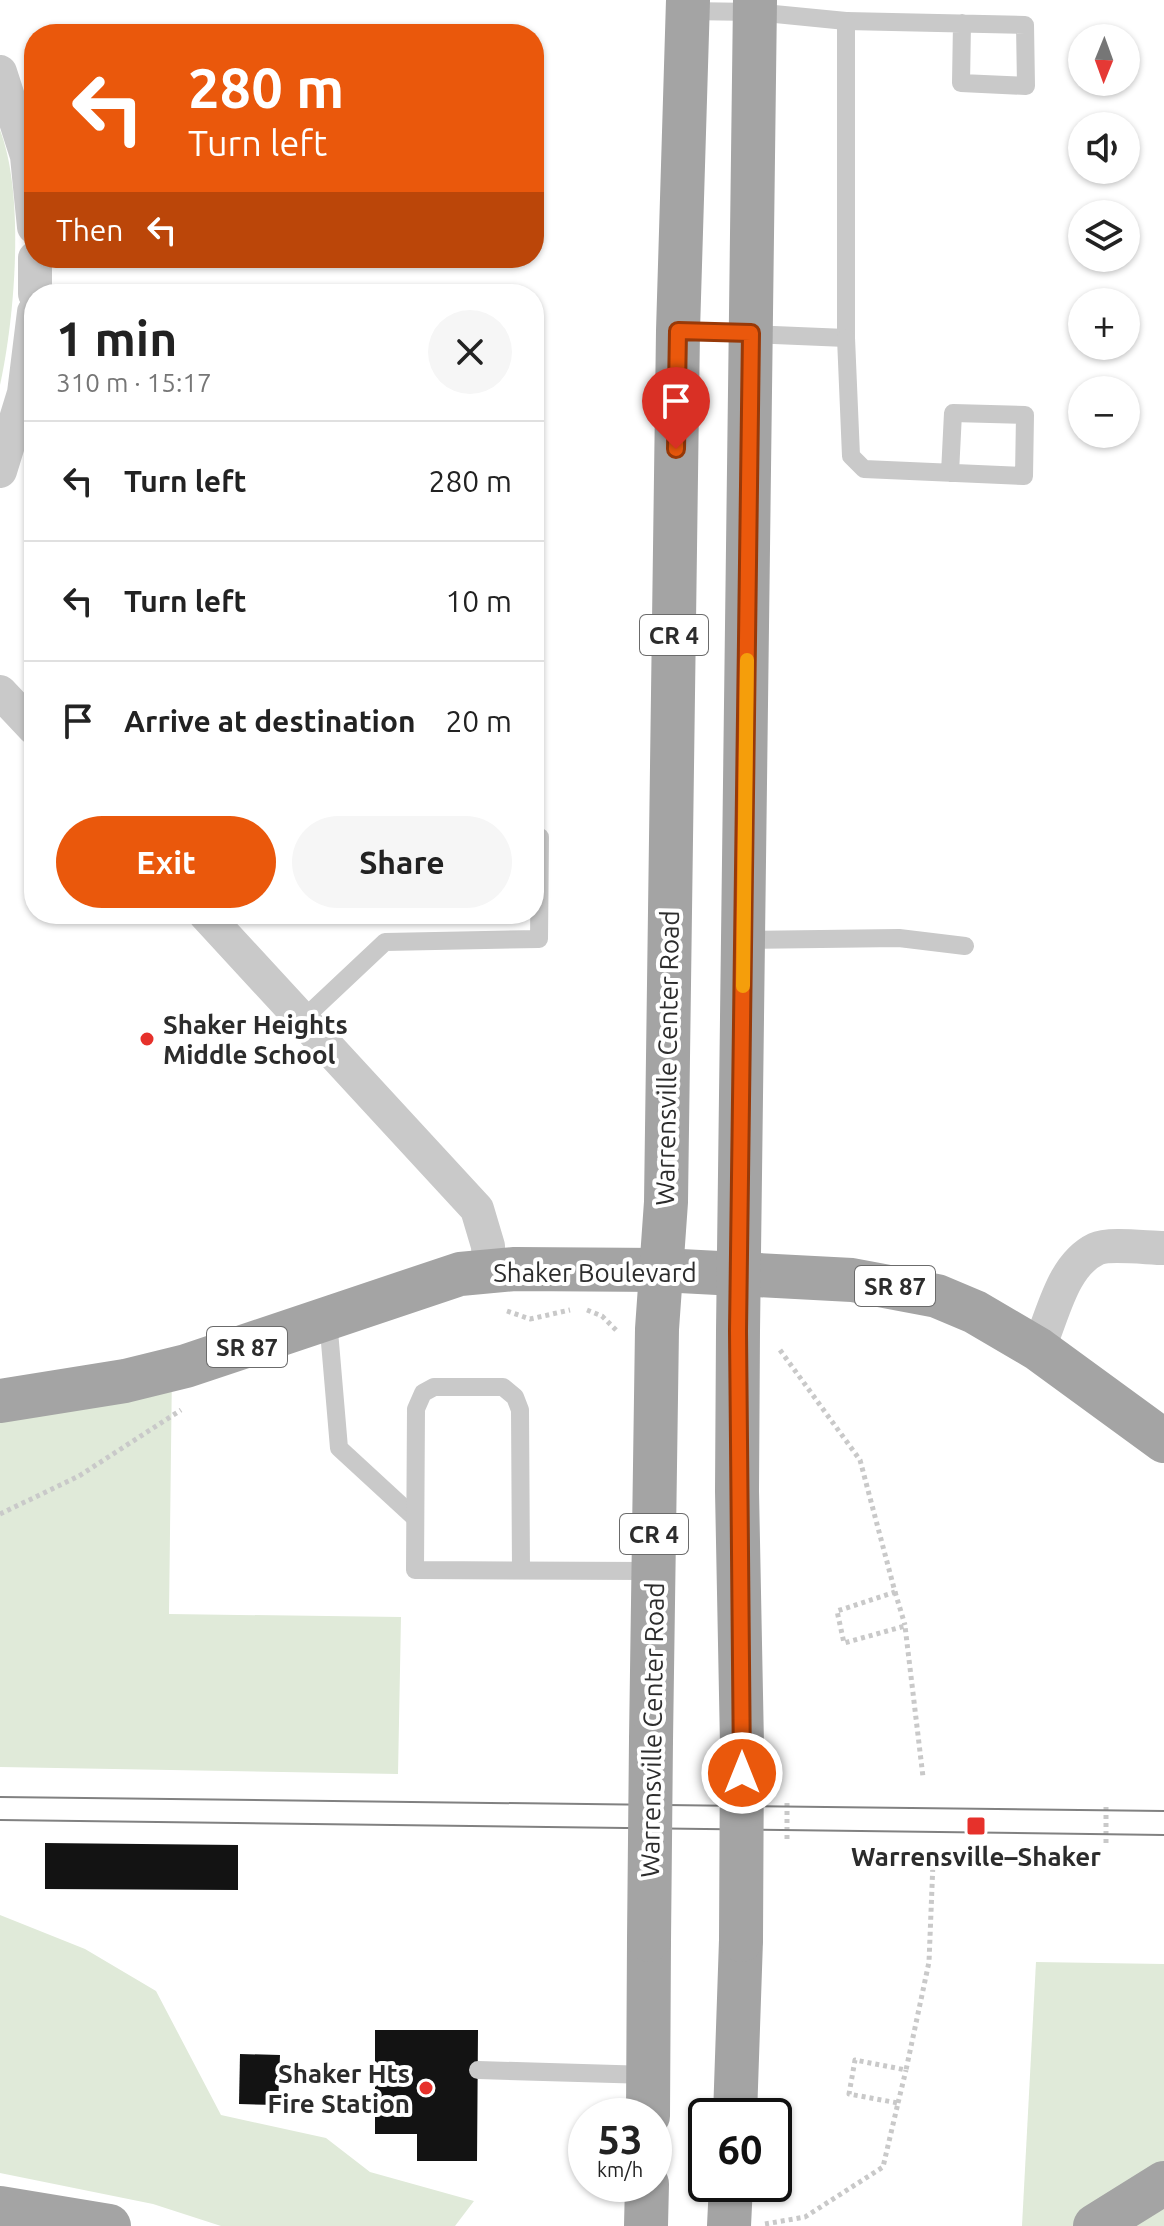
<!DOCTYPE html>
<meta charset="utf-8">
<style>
:root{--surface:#fff;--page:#f6f6f6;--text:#222;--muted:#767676;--line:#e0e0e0;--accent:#ea580c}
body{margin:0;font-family:Ubuntu,sans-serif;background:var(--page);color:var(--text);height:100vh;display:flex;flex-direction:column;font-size:30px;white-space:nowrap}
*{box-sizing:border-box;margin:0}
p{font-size:26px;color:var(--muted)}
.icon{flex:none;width:44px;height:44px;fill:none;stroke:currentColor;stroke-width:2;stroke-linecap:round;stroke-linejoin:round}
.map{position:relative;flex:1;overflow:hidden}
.details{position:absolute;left:24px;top:284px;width:520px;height:640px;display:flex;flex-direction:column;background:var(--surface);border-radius:32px;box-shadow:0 2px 6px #0004}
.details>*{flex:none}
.top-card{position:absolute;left:24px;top:24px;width:520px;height:244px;border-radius:32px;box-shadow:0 2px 6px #0004;background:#ea580c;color:#fff;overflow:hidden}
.needle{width:52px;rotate:181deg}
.controls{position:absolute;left:1068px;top:24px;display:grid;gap:16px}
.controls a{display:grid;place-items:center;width:72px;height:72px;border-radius:50%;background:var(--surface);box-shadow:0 2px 6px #0004;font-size:40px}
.speed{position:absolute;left:568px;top:2098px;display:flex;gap:16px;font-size:40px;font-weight:700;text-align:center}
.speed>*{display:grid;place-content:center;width:104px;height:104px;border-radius:50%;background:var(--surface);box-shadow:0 2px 6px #0004;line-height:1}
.speed small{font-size:20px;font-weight:400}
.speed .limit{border:4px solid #111;border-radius:12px;background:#fff;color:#111}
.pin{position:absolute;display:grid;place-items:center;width:68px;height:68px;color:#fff;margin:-82px -34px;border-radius:50% 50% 50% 0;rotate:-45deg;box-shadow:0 0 8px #0007}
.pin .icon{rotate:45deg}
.me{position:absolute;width:88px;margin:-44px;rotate:0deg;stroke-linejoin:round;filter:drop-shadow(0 0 6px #0008)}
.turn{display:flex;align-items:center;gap:28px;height:168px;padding:0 32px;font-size:36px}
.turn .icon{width:104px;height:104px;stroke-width:2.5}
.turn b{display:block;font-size:56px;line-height:68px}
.then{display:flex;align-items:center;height:76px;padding:0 32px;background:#0003;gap:16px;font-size:30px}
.round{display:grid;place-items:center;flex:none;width:84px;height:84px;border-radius:42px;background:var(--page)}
.summary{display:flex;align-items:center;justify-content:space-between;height:136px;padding:0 32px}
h1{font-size:48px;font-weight:700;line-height:60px}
.action{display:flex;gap:16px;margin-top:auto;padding:16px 32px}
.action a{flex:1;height:92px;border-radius:48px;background:var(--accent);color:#fff;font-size:32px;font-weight:700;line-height:92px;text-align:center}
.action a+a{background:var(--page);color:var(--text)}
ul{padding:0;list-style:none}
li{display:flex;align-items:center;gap:24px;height:120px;padding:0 32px;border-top:2px solid var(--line)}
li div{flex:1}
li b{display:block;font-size:30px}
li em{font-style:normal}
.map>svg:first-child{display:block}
.green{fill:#e0ead9}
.building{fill:#131313}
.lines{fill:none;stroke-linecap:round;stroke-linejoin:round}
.path{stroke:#c9c9c9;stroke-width:5;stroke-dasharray:4 4;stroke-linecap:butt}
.service{stroke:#c9c9c9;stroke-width:18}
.minor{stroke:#c9c9c9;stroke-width:34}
.primary{stroke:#a4a4a4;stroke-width:44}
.tram{stroke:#818181;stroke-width:2}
.primary-bridge{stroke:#a4a4a4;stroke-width:44}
.route-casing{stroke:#983908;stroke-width:20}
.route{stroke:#ea580c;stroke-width:14}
.slow{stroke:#f59e0b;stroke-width:14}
.poi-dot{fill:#e6312b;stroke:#fff;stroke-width:3}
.labels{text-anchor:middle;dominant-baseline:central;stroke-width:8;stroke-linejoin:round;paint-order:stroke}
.shield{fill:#fff;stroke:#6b6b6b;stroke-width:2}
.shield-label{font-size:24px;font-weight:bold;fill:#2c2c2c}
.poi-label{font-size:26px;font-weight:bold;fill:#2c2c2c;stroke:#fff;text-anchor:start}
.street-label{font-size:26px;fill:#2c2c2c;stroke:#fff}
</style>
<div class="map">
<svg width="1164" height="2226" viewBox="0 0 1164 2226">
<rect width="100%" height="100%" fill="#fff"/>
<!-- green -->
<g class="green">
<path d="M0,130c25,66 15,186 0,255z"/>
<polygon points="172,1369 169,1614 401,1617 398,1774 0,1767 0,1401"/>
<polygon points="0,1915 85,1949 156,1991 221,2115 326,2138 370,2172 474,2201 455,2226 221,2226 153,2204 0,2173"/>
<polygon points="1036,1962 1164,1964 1164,2226 1022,2226"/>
</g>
<!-- building -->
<g class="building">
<polygon points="45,1843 238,1845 238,1890 45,1889"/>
<polygon points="375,2030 478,2030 477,2161 417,2161 417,2134 375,2134"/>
<polygon points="240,2054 280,2055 278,2105 239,2104"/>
</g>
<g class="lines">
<!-- path -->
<g class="path">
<polyline points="587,1310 602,1316 618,1332"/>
<polyline points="507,1311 530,1319 570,1310"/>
<polyline points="780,1350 860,1460 895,1592 837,1611 844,1643 905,1626 923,1777"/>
<polyline points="0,1514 79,1476 181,1410"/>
<polyline points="895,1592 905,1625"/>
<polyline points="787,1839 787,1800"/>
<polyline points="1106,1843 1106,1804"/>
<polyline points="898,2103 906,2070"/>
<polyline points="765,2224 805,2217 883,2167 898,2103 849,2094 855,2060 906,2070 929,1962 933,1862"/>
</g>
<!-- service -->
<g class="service">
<polyline points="846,21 1025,25 1026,86 961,83 962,23"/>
<polyline points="678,331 846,338 846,21 755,12 687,11"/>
<polyline points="846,338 851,456 864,469 1024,476 1025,415 953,413 950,473"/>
<polyline points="744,940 899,938 965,946"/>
<polyline points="302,1020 385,942 539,939 540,837 534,837"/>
<polyline points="328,1319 339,1448 415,1518"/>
<path d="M521,1570l-1,-160 -5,-13 -12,-10h-69l-11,6 -7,16 -1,161c80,0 159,0 238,1"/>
<polyline points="478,2070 649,2075"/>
</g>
<!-- minor -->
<g class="minor">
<polyline points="0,72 27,156 34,227"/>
<polyline points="35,258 35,294"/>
<polyline points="0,471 24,393 34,312"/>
<polyline points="0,692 34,728"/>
<polyline points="205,914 477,1209 488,1246 489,1270"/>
<path d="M1038,1349c15,-32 23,-83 58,-100 13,-6 52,-1 68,-1"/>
</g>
<!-- primary -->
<g class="primary">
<polyline points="0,1401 125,1381 186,1366 460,1274 515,1269 661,1270 852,1280 937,1296 975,1312 1038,1349 1164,1441"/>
<polyline points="651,1740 657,1329 666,1202 678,331 688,0"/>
<polyline points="742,1745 737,1491 738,1331 755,0"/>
<polyline points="648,2116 649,1940"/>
<polyline points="735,2116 741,1940"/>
<polyline points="0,2208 109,2226"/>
<polyline points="646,2226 647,2184"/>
<polyline points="729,2226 731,2184"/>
<polyline points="1095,2226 1164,2183"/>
</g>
<!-- tram -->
<g class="tram">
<polyline points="0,1797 1164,1811"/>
<polyline points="0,1820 1164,1835"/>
</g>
<!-- primary-bridge -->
<g class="primary-bridge">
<polyline points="649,1940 651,1740"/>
<polyline points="741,1940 742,1745"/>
</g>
</g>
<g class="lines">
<!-- route casing -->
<g class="route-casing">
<polyline id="route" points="676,449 678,331 751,333 738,1331 742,1773"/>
</g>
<!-- route -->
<use href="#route" class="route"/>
<!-- slow -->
<polyline class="slow" points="743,986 747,660"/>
</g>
<!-- markers -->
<g class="poi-dot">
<circle cx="147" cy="1039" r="8"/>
<rect x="966" y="1816" width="20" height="20" rx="4"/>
<circle cx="426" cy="2088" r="8"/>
</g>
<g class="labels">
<!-- shield labels -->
<g class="shield">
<rect x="640" y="615" width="68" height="40" rx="6"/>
<rect x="855" y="1266" width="80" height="40" rx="6"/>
<rect x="207" y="1327" width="80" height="40" rx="6"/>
<rect x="620" y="1514" width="68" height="40" rx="6"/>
</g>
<g class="shield-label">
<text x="674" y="635">CR 4</text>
<text x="895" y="1286">SR 87</text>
<text x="247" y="1347">SR 87</text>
<text x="654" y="1534">CR 4</text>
</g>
<!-- poi labels -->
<g class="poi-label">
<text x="163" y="1024">Shaker Heights<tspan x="163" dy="30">Middle School</tspan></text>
<text x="976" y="1856" text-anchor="middle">Warrensville–Shaker</text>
<text x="410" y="2073" text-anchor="end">Shaker Hts<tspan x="410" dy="30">Fire Station</tspan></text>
</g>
<!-- street labels -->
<g class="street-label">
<text transform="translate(667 1058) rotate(-89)">Warrensville Center Road</text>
<text x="595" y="1272">Shaker Boulevard</text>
<text transform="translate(652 1730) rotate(-89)">Warrensville Center Road</text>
</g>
</g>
</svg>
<div class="controls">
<a><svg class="needle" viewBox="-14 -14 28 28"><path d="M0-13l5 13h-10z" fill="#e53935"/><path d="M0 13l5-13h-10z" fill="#767676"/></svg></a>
<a><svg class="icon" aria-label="sound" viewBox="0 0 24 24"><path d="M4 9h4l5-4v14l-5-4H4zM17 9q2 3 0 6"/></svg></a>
<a><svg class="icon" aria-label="layers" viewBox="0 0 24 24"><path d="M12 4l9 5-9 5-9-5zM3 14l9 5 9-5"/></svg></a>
<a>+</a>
<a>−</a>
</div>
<div class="speed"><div>53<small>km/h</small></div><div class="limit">60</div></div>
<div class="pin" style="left:676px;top:449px;background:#d93025"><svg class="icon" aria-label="arrive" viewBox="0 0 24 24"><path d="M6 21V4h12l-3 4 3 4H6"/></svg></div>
<svg class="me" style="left:742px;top:1773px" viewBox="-20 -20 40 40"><circle r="17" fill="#ea580c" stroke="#fff" stroke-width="3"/><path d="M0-11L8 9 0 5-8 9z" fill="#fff"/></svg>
<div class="top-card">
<div class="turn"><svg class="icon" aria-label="left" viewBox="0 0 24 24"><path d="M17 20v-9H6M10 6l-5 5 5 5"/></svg><div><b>280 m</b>Turn left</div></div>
<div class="then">Then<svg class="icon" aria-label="left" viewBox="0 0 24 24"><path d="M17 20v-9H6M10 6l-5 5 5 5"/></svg></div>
</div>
<section class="details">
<div class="summary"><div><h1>1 min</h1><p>310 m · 15:17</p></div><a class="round"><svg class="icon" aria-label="close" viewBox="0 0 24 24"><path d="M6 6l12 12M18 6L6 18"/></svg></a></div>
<ul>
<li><svg class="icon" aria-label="left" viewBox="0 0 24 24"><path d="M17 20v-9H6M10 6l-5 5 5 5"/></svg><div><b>Turn left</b></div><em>280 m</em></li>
<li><svg class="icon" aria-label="left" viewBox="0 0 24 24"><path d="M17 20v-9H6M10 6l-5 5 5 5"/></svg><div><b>Turn left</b></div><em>10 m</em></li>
<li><svg class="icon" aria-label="arrive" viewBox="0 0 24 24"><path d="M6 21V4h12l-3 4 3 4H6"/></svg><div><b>Arrive at destination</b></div><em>20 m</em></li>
</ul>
<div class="action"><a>Exit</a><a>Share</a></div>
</section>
</div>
